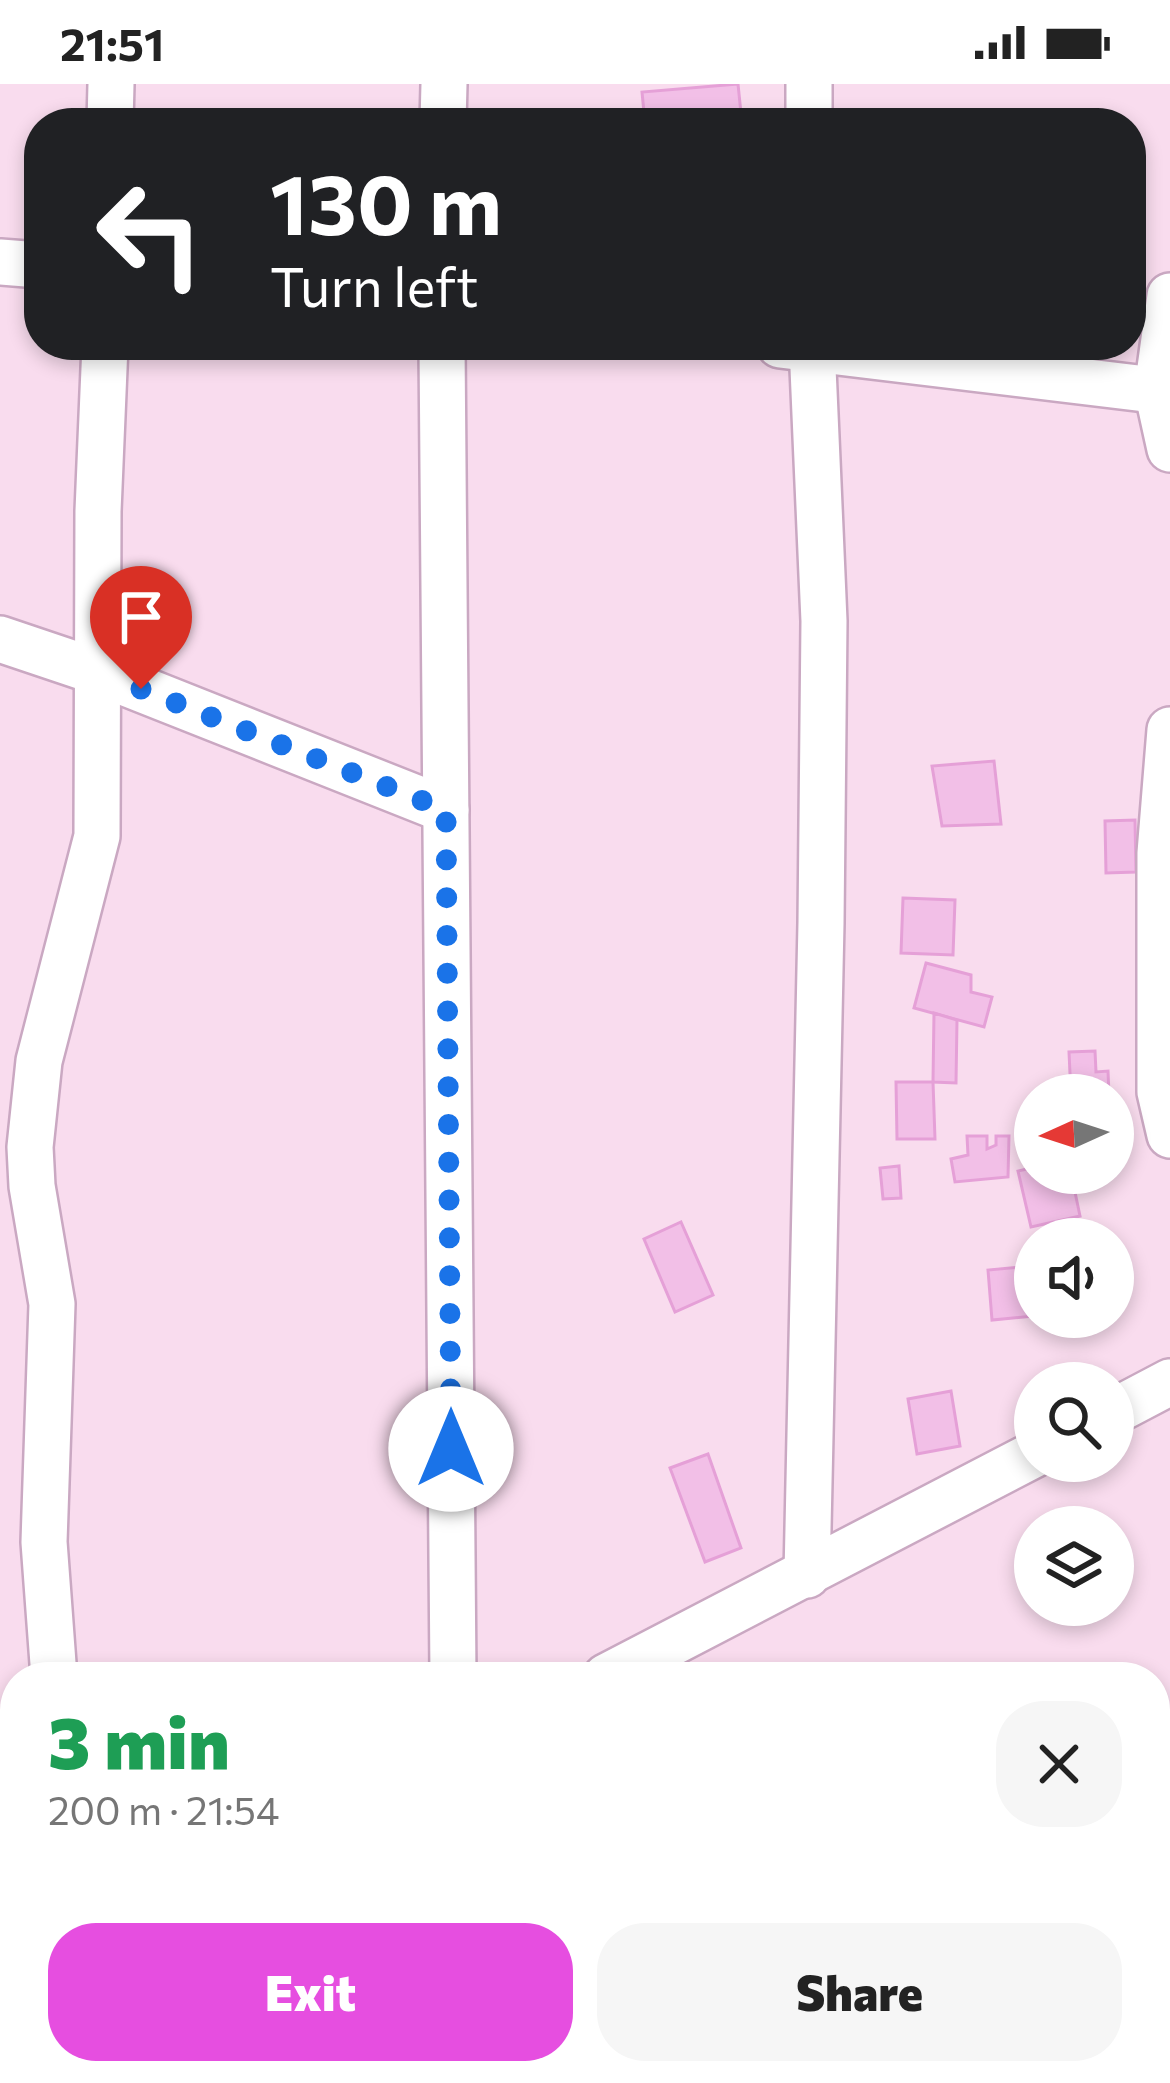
<!DOCTYPE html>
<meta charset="utf-8">
<style>
:root{--surface:#fff;--page:#f6f6f6;--text:#222;--muted:#767676;--accent:#e64ee0}
body{margin:0;font-family:Commissioner,sans-serif;background:var(--page);color:var(--text);height:100vh;display:flex;flex-direction:column;font-size:45px;white-space:nowrap}
*{box-sizing:border-box;margin:0}
p{font-size:39px;color:var(--muted)}
.icon{flex:none;width:66px;height:66px;fill:none;stroke:currentColor;stroke-width:2;stroke-linecap:round;stroke-linejoin:round}
.map{position:relative;flex:1;overflow:hidden}
.drawer{position:absolute;left:0px;top:1578px;width:1170px;height:423px;display:flex;flex-direction:column;background:var(--surface);border-radius:48px 48px 0 0;box-shadow:0 6px 18px #0003}
.drawer>*{flex:none}
.guide{position:absolute;left:24px;top:24px;width:1122px;height:252px;border-radius:48px;box-shadow:0 6px 18px #0003;background:#202124;color:#fff;overflow:hidden}
.needle{width:78px;rotate:267deg}
.fabs{position:absolute;left:1014px;top:990px;display:grid;gap:24px}
.fabs a{display:grid;place-items:center;width:120px;height:120px;border-radius:50%;background:var(--surface);box-shadow:0 6px 18px #0003;font-size:60px}
.pin{position:absolute;display:grid;place-items:center;width:102px;height:102px;color:#fff;margin:-123px -51px;border-radius:50% 50% 50% 0;rotate:-45deg;box-shadow:0 0 12px #0007}
.pin .icon{rotate:45deg}
.me{position:absolute;width:132px;margin:-66px;rotate:0deg;stroke-linejoin:round;filter:drop-shadow(0 0 9px #0008)}
.turn{display:flex;align-items:center;gap:42px;height:252px;padding:0 48px;font-size:54px}
.turn .icon{width:156px;height:156px;stroke-width:2.5}
.turn b{display:block;font-size:84px;line-height:102px}
.round{display:grid;place-items:center;flex:none;width:126px;height:126px;border-radius:48px;background:var(--page)}
.headline{display:flex;align-items:center;justify-content:space-between;height:204px;padding:0 48px}
h1{font-size:72px;font-weight:800;line-height:90px;color:#1e9e55}
.action{display:flex;gap:24px;margin-top:auto;padding:24px 48px}
.action a{flex:1;height:138px;border-radius:48px;background:var(--accent);color:#fff;font-size:48px;font-weight:800;line-height:138px;text-align:center}
.action a+a{background:var(--page);color:var(--text)}
.status{display:flex;justify-content:space-between;align-items:center;height:84px;padding:0 60px;background:var(--surface);direction:ltr}
.status svg{height:33px;fill:currentColor}
.map>svg:first-child{display:block}
.residential{fill:#f9dcee;fill-rule:evenodd}
.building{fill:#f2bfe7;stroke:#e5a0d7;stroke-width:3}
.lines{fill:none;stroke-linecap:round;stroke-linejoin:round}
.minor-casing{stroke:#caa8c2;stroke-width:50}
.minor{stroke:#fff;stroke-width:45}
.route{stroke:#1a73e8;stroke-width:21;stroke-dasharray:0 37.8}
</style>
<div class="status"><b>21:51</b><svg viewBox="0 0 49 12"><path d="M0 12V9h3v3zM5 12V6h3v6zM10 12V3h3v9zM15 12V0h3v12zM26 1h20v11H26zM47 4h2v5h-2z"/></svg></div>
<div class="map">
<svg width="1170" height="1999" viewBox="0 0 1170 1999">
<rect width="100%" height="100%" fill="#fce8f4"/>
<!-- residential -->
<path class="residential" d="M0,0h1170v1999h-1170zM39,39h1092v222h-1092zM1035,1011h78v78h-78zM1035,1155h78v78h-78zM1035,1299h78v78h-78zM1035,1443h78v78h-78zM15,1593h1140v393h-1140z"/>
<!-- building -->
<g class="building">
<polygon points="738,0 742,39 645,39 642,8"/>
<polygon points="994,677 1001,740 942,742 932,682"/>
<polygon points="1135,736 1136,788 1106,789 1105,737"/>
<polygon points="903,814 955,816 953,871 901,869"/>
<polygon points="926,879 971,891 971,908 992,913 984,943 914,924"/>
<polygon points="934,929 957,936 956,999 933,998"/>
<polygon points="1095,967 1096,988 1108,987 1109,1011 1071,1011 1069,968"/>
<polygon points="896,998 933,998 935,1055 897,1055"/>
<polygon points="967,1052 987,1052 987,1065 996,1061 996,1052 1009,1052 1008,1093 955,1098 951,1075 968,1071"/>
<polygon points="899,1082 901,1114 883,1115 880,1084"/>
<polygon points="1035,1083 1035,1089 1071,1089 1080,1132 1031,1143 1018,1087"/>
<polygon points="681,1138 713,1211 675,1228 644,1155"/>
<polygon points="1032,1182 1035,1232 992,1236 988,1186"/>
<polygon points="951,1307 960,1362 917,1370 908,1315"/>
<polygon points="708,1370 741,1464 705,1478 670,1384"/>
</g>
<g class="lines">
<!-- minor casing -->
<g class="minor-casing">
<g id="minor">
<polyline points="809,0 809,39"/>
<polyline points="110,39 111,0"/>
<polyline points="443,39 444,0"/>
<polyline points="0,178 39,181"/>
<polyline points="1170,212 1157,306 1170,365"/>
<polyline points="442,261 453,1593"/>
<polyline points="780,261 1170,308"/>
<polyline points="0,555 98,588 446,726"/>
<polyline points="1170,646 1160,769 1160,1008 1170,1051"/>
<polyline points="1113,1328 1170,1298"/>
<polyline points="807,1491 821,839 824,537 812,261"/>
<polyline points="54,1593 44,1458 52,1220 32,1102 30,1063 39,977 97,752 98,427 105,261"/>
<polyline points="606,1593 1035,1370"/>
<polyline points="0,1890 15,1883"/>
<polyline points="170,1986 176,1999"/>
</g>
</g>
<!-- minor -->
<use href="#minor" class="minor"/>
</g>
<g class="lines">
<!-- route -->
<polyline class="route" points="141,605 446,726 451,1365"/>
</g>
</svg>
<div class="fabs">
<a><svg class="needle" viewBox="-14 -14 28 28"><path d="M0-13l5 13h-10z" fill="#e53935"/><path d="M0 13l5-13h-10z" fill="#767676"/></svg></a>
<a><svg class="icon" aria-label="sound" viewBox="0 0 24 24"><path d="M4 9h4l5-4v14l-5-4H4zM17 9q2 3 0 6"/></svg></a>
<a><svg class="icon" aria-label="search" viewBox="0 0 24 24"><circle cx="10" cy="10" r="6"/><path d="M15 15l6 6"/></svg></a>
<a><svg class="icon" aria-label="layers" viewBox="0 0 24 24"><path d="M12 4l9 5-9 5-9-5zM3 14l9 5 9-5"/></svg></a>
</div>
<div class="pin" style="left:141px;top:605px;background:#d93025"><svg class="icon" aria-label="arrive" viewBox="0 0 24 24"><path d="M6 21V4h12l-3 4 3 4H6"/></svg></div>
<svg class="me" style="left:451px;top:1365px" viewBox="-20 -20 40 40"><circle r="19" fill="#fff"/><path d="M0-13L10 11 0 6-10 11z" fill="#1a73e8"/></svg>
<div class="guide">
<div class="turn"><svg class="icon" aria-label="left" viewBox="0 0 24 24"><path d="M17 20v-9H6M10 6l-5 5 5 5"/></svg><div><b>130 m</b>Turn left</div></div>
</div>
<section class="drawer">
<div class="headline"><div><h1>3 min</h1><p>200 m · 21:54</p></div><a class="round"><svg class="icon" aria-label="close" viewBox="0 0 24 24"><path d="M6 6l12 12M18 6L6 18"/></svg></a></div>
<div class="action"><a>Exit</a><a>Share</a></div>
</section>
</div>
